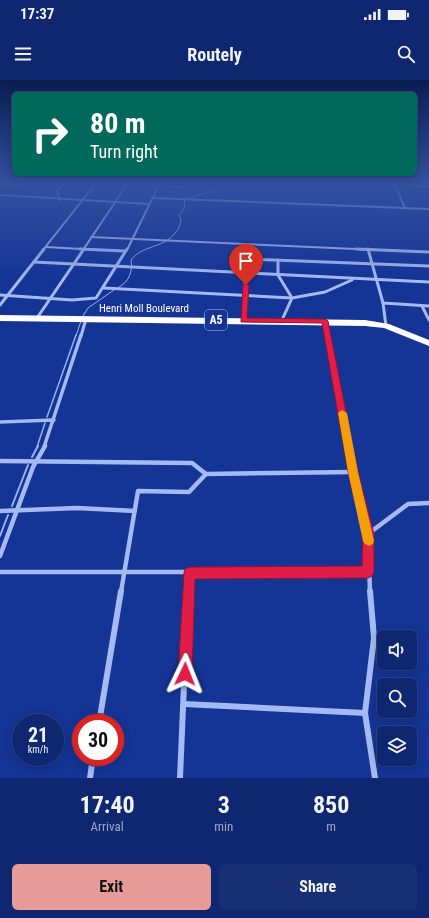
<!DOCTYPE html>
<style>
:root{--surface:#0f2770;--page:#182f75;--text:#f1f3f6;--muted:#9ba5c3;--line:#2f4483;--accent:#e69b98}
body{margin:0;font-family:"Roboto Condensed",sans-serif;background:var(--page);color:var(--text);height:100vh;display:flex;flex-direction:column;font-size:15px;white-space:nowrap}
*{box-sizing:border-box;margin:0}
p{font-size:13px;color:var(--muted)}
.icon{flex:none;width:22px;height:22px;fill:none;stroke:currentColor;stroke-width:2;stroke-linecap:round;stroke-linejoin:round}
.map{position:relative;height:698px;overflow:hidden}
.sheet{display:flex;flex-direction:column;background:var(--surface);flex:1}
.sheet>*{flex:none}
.guide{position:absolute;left:12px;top:12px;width:405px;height:84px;border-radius:6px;box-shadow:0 2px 10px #0003,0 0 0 1px var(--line);background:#00695c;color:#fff;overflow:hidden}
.tools{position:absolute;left:377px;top:550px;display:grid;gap:8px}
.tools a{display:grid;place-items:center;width:40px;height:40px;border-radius:6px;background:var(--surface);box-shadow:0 2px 10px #0003,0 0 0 1px var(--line);font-size:20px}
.speed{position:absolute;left:12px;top:634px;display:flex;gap:8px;font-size:20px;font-weight:700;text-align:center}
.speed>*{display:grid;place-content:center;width:52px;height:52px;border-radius:50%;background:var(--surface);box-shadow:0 2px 10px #0003,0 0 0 1px var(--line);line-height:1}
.speed small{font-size:10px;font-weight:400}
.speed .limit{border:6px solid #d22;background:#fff;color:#111}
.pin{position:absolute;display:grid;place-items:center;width:34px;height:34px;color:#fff;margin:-41px -17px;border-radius:50% 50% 50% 0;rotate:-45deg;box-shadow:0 0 4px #0007}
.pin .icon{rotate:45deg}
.me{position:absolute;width:44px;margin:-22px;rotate:2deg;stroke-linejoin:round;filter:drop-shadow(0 0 3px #0008)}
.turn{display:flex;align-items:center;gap:14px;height:84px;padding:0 12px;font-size:18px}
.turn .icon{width:52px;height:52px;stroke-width:2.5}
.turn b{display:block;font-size:28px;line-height:34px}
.eta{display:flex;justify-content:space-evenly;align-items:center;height:68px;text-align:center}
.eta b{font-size:24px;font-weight:700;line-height:28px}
.cta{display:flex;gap:8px;margin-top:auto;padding:8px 12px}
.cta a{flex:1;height:46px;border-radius:6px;background:var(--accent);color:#111;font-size:16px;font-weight:700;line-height:46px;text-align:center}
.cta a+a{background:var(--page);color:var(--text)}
.status{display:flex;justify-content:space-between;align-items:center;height:28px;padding:0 20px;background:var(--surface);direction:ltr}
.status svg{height:11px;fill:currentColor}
header{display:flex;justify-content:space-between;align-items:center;height:52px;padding:0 12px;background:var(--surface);font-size:18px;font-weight:700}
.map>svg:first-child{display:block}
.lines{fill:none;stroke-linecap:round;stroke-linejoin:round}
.stream-far2{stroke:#97b1f5;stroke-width:1}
.stream-far1{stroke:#97b1f5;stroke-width:1.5}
.stream{stroke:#97b1f5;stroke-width:2}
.street-far4{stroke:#a5b9f2;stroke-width:2}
.street-far3{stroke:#a5b9f2;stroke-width:3}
.street-far2{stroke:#a5b9f2;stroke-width:3.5}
.street-far1{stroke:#a5b9f2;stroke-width:4.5}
.street{stroke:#a5b9f2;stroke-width:6}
.highway{fill:#fff;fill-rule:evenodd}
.route{fill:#e11d48;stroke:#92132f}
.slow{fill:#f59e0b}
.labels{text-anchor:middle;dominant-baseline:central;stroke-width:4;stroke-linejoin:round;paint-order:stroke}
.far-street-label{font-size:11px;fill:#fff;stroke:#143496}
.shield{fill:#143496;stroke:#b8c2e0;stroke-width:1}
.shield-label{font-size:12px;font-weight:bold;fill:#fff}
</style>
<div class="status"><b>17:37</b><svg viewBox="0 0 49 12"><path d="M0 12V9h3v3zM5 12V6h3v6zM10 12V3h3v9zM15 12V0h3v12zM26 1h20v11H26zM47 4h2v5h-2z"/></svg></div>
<header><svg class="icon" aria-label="menu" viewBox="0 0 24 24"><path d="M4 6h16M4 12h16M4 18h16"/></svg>Routely<svg class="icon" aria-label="search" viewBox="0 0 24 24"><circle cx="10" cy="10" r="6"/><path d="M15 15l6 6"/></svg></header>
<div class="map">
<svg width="429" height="698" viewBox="0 0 429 698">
<rect width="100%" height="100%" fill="#143496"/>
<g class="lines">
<!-- stream-far2 -->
<g class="stream-far2">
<path d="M119,207c10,-5 14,-16 12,-27 10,-15 35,-12 45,-28 3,-3 4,-8 5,-12l-2,-5 5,-6 1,-9c11,-7 25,-5 35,-14v-3"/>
<polyline points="83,236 88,228 114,210"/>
<polyline points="76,256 81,241"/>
</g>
<!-- stream-far1 -->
<g class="stream-far1">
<polyline points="47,337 76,255"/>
<polyline points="37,367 45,343"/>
</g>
<!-- stream -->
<g class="stream">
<polyline points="32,377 38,366"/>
<polyline points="12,426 28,385"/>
<polyline points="0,456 8,435"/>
</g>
<!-- street-far4 -->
<g class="street-far4">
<polyline points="72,103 184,107 186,103"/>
<polyline points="295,103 429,107"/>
<polyline points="394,103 405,128"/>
<polyline points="0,105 62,106"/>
<polyline points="0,115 149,124"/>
<polyline points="153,118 429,129"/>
<polyline points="60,120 57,111 65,103"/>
<polyline points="91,157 378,170"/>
<polyline points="247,164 247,170"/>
<polyline points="46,167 100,170"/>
<polyline points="43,170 96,103"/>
<polyline points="83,170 128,103"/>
<polyline points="127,170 160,103"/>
</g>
<!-- street-far3 -->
<g class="street-far3">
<polyline points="80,169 125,171"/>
<polyline points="356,169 429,172"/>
<polyline points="368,169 383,223 386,246"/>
<polyline points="248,179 429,186"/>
<polyline points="278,180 278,195 292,218 282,240"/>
<polyline points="34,182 429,202"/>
<polyline points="104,208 292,218 325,212 352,200"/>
<polyline points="0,215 72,220 96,218 127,169"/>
<polyline points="383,223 429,226"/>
<polyline points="0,225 44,169"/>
<polyline points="422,226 429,240"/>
<polyline points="37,238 84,169"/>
<polyline points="243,240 247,169"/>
<polyline points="325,241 328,256"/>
<polyline points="81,256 86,239"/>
</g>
<!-- street-far2 -->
<g class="street-far2">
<polyline points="328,255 348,367"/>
<polyline points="0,342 54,340"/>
<polyline points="44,367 81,255"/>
</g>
<!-- street-far1 -->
<g class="street-far1">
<polyline points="348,366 368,454 370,512"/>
<polyline points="0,381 192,383 206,394"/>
<polyline points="0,431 77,428 135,431"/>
<polyline points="368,454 408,424 429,423"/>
<polyline points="0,476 33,387 45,366"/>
<polyline points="0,492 368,492"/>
<polyline points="121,512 138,411 189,412 206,394 353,392"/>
<polyline points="188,512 189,493"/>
</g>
<!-- street -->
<g class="street">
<polyline points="370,511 374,558 365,633 375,698"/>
<polyline points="184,624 365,633"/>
<polyline points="99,643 121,511"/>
<polyline points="90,698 93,677"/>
<polyline points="180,698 188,511"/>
</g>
<!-- highway -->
<polygon class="highway" points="0,235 365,240 389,244 429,260 429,266 384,248 365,246 0,241"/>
</g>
<!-- sky -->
<linearGradient id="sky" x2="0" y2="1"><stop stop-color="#0b1d52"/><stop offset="0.52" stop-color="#3450a0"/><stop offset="1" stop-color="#3450a0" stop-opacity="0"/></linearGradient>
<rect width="429" height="200" fill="url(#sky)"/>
<!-- route -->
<polygon class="route" points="246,203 249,205 247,238 325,239 328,241 358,392 374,454 374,492 372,496 368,498 195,499 192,594 190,599 185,601 181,599 178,594 184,493 185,489 190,487 362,486 363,454 348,392 322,243 241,242 243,205"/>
<!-- slow -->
<polygon class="slow" points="342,330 347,333 358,392 374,461 373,464 369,466 365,464 363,461 348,392 338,333"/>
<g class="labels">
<!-- far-street labels -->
<g class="far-street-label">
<text x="144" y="228">Henri Moll Boulevard</text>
</g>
<!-- shield labels -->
<rect class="shield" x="205" y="230" width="22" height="20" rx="3"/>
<g class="shield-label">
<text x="216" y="240">A5</text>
</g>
</g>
</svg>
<div class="tools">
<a><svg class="icon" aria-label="sound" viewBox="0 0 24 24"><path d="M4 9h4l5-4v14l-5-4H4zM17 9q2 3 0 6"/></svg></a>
<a><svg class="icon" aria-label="search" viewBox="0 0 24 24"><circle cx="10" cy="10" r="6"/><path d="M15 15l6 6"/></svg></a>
<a><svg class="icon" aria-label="layers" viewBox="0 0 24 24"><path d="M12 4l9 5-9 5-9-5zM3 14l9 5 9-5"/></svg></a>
</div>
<div class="speed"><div>21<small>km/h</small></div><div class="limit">30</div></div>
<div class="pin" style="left:246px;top:205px;background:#d93025"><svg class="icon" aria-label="arrive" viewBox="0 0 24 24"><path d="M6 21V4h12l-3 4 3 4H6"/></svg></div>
<svg class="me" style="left:185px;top:594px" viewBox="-20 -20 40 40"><path d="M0-17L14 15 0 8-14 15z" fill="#e11d48" stroke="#fff" stroke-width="4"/></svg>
<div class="guide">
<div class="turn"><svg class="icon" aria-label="right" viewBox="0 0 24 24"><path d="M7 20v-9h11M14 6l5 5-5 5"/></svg><div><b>80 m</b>Turn right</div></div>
</div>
</div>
<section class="sheet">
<div class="eta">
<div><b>17:40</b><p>Arrival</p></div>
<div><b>3</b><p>min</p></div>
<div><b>850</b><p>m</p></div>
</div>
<div class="cta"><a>Exit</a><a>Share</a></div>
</section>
